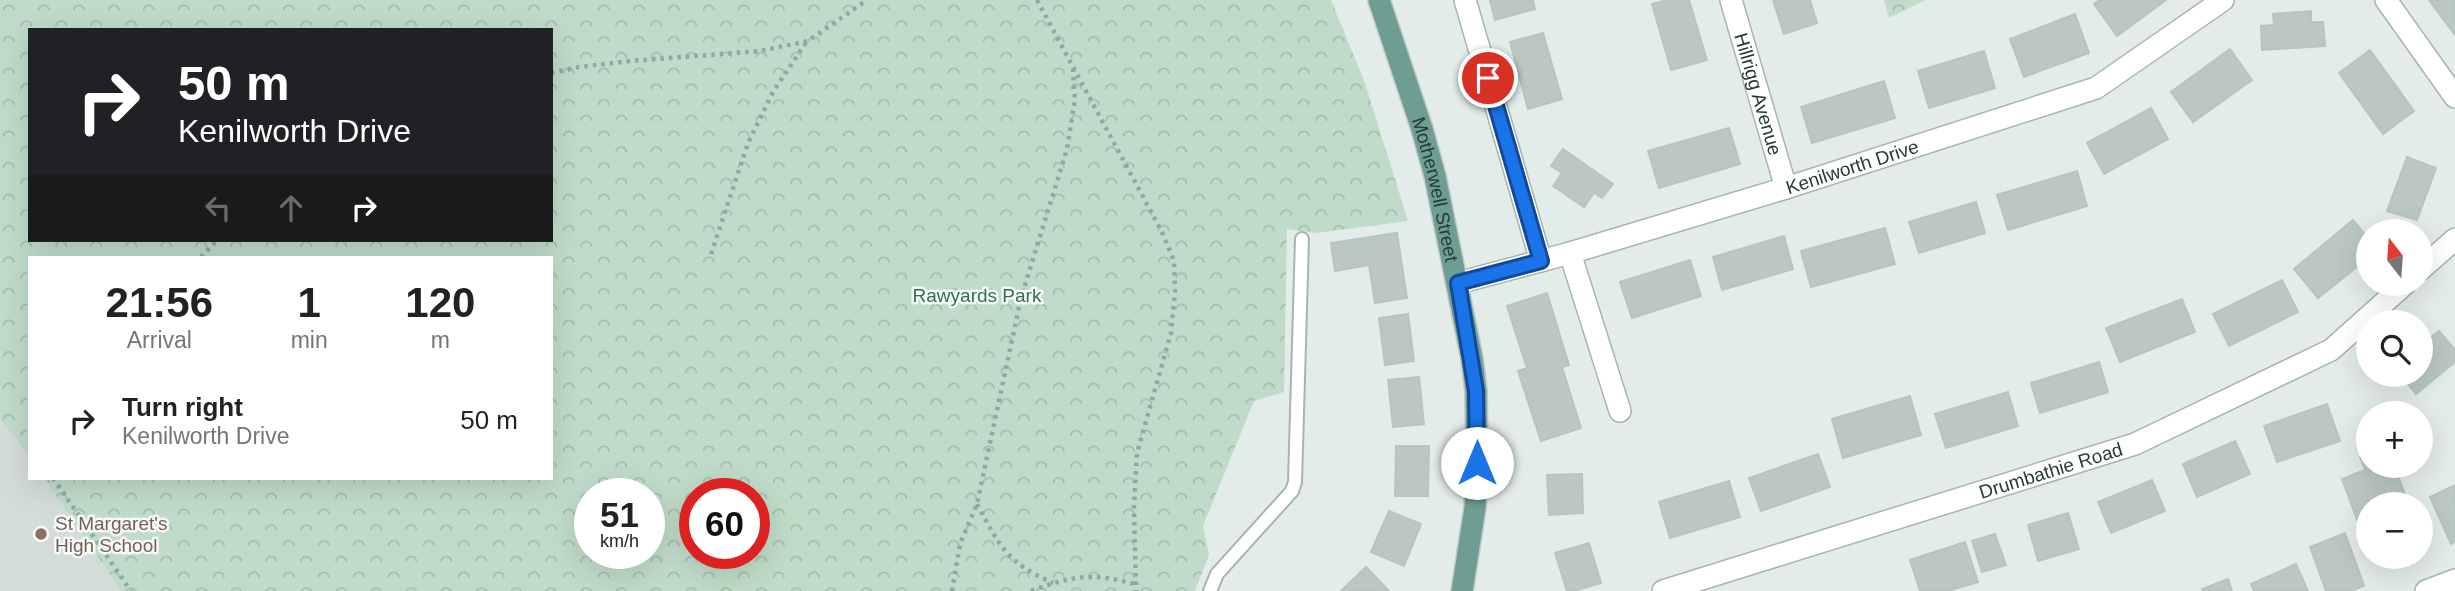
<!DOCTYPE html>
<meta charset="utf-8">
<style>
:root{--surface:#fff;--page:#f2f2f2;--text:#222;--muted:#767676}
body{margin:0;font-family:Arial,sans-serif;background:var(--page);color:var(--text);height:100vh;display:flex;flex-direction:column;font-size:26px;white-space:nowrap}
*{box-sizing:border-box;margin:0}
p{font-size:23px;color:var(--muted)}
.icon{flex:none;width:38px;height:38px;fill:none;stroke:currentColor;stroke-width:2;stroke-linecap:round;stroke-linejoin:round}
.map{position:relative;flex:1;overflow:hidden}
.side{position:absolute;left:28px;top:256px;width:525px;height:224px;display:flex;flex-direction:column;background:var(--surface);border-radius:0px;box-shadow:0 7px 28px #0002}
.side>*{flex:none}
.banner{position:absolute;left:28px;top:28px;width:525px;height:214px;border-radius:0px;box-shadow:0 7px 28px #0002;background:#202124;color:#fff;overflow:hidden}
.needle{width:46px;rotate:343deg}
.controls{position:absolute;left:2356px;top:219px;display:grid;gap:14px}
.controls a{display:grid;place-items:center;width:77px;height:77px;border-radius:50%;background:var(--surface);box-shadow:0 7px 28px #0002;font-size:35px}
.speed{position:absolute;left:574px;top:478px;display:flex;gap:14px;font-size:35px;font-weight:700;text-align:center}
.speed>*{display:grid;place-content:center;width:91px;height:91px;border-radius:50%;background:var(--surface);box-shadow:0 7px 28px #0002;line-height:1}
.speed small{font-size:18px;font-weight:400}
.speed .limit{border:10px solid #d22;background:#fff;color:#111}
.pin{position:absolute;display:grid;place-items:center;width:60px;height:60px;color:#fff;margin:-30px;border:4px solid #fff;border-radius:50%;box-shadow:0 2px 7px #0007}
.me{position:absolute;width:77px;margin:-38px;rotate:0deg;stroke-linejoin:round;filter:drop-shadow(0 0 5px #0008)}
.turn{display:flex;align-items:center;gap:24px;height:147px;padding:0 35px;font-size:32px}
.turn .icon{width:91px;height:91px;stroke-width:2.5}
.turn b{display:block;font-size:49px;line-height:60px}
.lanes{display:flex;align-items:center;height:66px;padding:0 35px;background:#0003;justify-content:center;gap:35px;direction:ltr}
.lanes .off{opacity:.35}
.eta{display:flex;justify-content:space-evenly;align-items:center;height:119px;text-align:center}
.eta b{font-size:42px;font-weight:800;line-height:49px}
ul{padding:0;list-style:none}
li{display:flex;align-items:center;gap:21px;height:91px;padding:0 35px}
li div{flex:1}
li b{display:block;font-size:26px}
li em{font-style:normal}
.map>svg:first-child{display:block}
.built{fill:#d3dcd8}
.forest{fill:url(#forest-crowns);fill-rule:evenodd}
.building{fill:#bac7c2;stroke:#b7c5c0;stroke-width:2}
.lines{fill:none;stroke-linecap:round;stroke-linejoin:round}
.service-casing{stroke:#a7b4b0;stroke-width:16}
.minor-casing{stroke:#a7b4b0;stroke-width:24}
.primary-casing{stroke:#c2c8c7;stroke-width:24}
.path{stroke:#88aca3;stroke-width:4.5;stroke-dasharray:3.5 5;stroke-linecap:butt}
.service{stroke:#fff;stroke-width:12}
.minor{stroke:#fff;stroke-width:21}
.primary{stroke:#6e9d94;stroke-width:21}
.route-casing{stroke:#114b97;stroke-width:18}
.route{stroke:#1a73e8;stroke-width:12}
.education-dot{fill:#8d6e63;stroke:#f5f9f7;stroke-width:2.5}
.labels{text-anchor:middle;dominant-baseline:central;stroke-width:5;stroke-linejoin:round;paint-order:stroke}
.street-label{font-size:19px;fill:#253c37;stroke:#f5f9f7}
.park-label{font-size:19px;fill:#346f4e;stroke:#f5f9f7}
.education-label{font-size:19px;fill:#785e54;stroke:#f5f9f7;text-anchor:start}
</style>
<div class="map">
<svg width="2455" height="591" viewBox="0 0 2455 591">
<defs>
<pattern id="forest-crowns" width="20" height="18" patternUnits="userSpaceOnUse" patternTransform="scale(1.75)"><rect width="20" height="18" fill="#c0dbc9"/><path d="M2 6a3 3 0 1 1 6 0M12 15a3 3 0 1 1 6 0" fill="none" stroke="#a5bdad"/></pattern>
</defs>
<rect width="100%" height="100%" fill="#e4ece9"/>
<!-- built -->
<polygon class="built" points="0,419 30,458 30,478 44,478 121,591 0,591"/>
<!-- forest -->
<g class="forest">
<path d="M0,0h1331l34,83 43,138 -92,12 -29,-4 -3,163 -30,9 -51,125 6,29 -14,36h-1074l-77,-113h507v-221h-521v201l-30,-39zM30,30h521v210h-521zM590,494h59v59h-59zM695,494h59v59h-59z"/>
<polygon points="1884,0 1925,0 1889,18"/>
</g>
<!-- building -->
<g class="building">
<polygon points="1490,0 1533,0 1535,9 1495,20"/>
<polygon points="1667,0 1689,0 1707,60 1671,70 1652,4"/>
<polygon points="1773,0 1810,0 1817,23 1784,34"/>
<polygon points="2100,0 2166,0 2117,36 2094,4"/>
<polygon points="2429,0 2455,0 2455,35"/>
<polygon points="2311,11 2311,22 2323,22 2325,46 2262,50 2261,26 2274,25 2273,14"/>
<polygon points="2075,14 2089,53 2024,77 2010,39"/>
<polygon points="1543,33 1562,99 1528,109 1510,42"/>
<polygon points="2230,49 2252,80 2193,122 2171,92"/>
<polygon points="2370,50 2414,111 2383,134 2339,73"/>
<polygon points="1984,51 1995,88 1929,108 1918,71"/>
<polygon points="1884,81 1895,118 1812,143 1801,107"/>
<polygon points="2151,108 2168,139 2104,174 2087,143"/>
<polygon points="1729,128 1740,164 1659,188 1648,151"/>
<polygon points="1563,149 1613,184 1602,198 1594,193 1584,207 1553,186 1562,173 1551,166"/>
<polygon points="2407,157 2436,168 2417,220 2387,211"/>
<polygon points="2077,171 2087,206 2008,230 1997,195"/>
<polygon points="1976,202 1985,233 1919,253 1909,222"/>
<polygon points="2353,220 2368,238 2368,258 2318,298 2294,269"/>
<polygon points="1885,228 1895,264 1811,287 1801,251"/>
<polygon points="1397,233 1407,298 1375,303 1369,265 1335,271 1331,243"/>
<polygon points="1784,236 1793,269 1722,290 1713,257"/>
<polygon points="1690,260 1701,296 1632,318 1620,282"/>
<polygon points="2282,280 2298,312 2229,346 2213,314"/>
<polygon points="1547,293 1569,365 1562,367 1581,428 1541,441 1518,371 1527,368 1507,306"/>
<polygon points="2182,299 2195,332 2120,362 2106,328"/>
<polygon points="1408,314 1414,361 1385,365 1379,318"/>
<polygon points="2439,331 2455,350 2455,362 2416,394 2400,374 2420,374 2420,346"/>
<polygon points="2099,362 2108,392 2040,413 2031,383"/>
<polygon points="1419,377 1424,424 1393,427 1388,380"/>
<polygon points="2008,392 2018,426 1946,448 1935,414"/>
<polygon points="1910,396 1921,435 1843,458 1832,419"/>
<polygon points="2327,404 2340,441 2277,462 2264,426"/>
<polygon points="2235,441 2250,474 2197,497 2183,464"/>
<polygon points="1396,446 1429,446 1428,496 1395,496"/>
<polygon points="1818,454 1830,487 1761,511 1749,478"/>
<polygon points="2368,454 2368,466 2394,466 2409,504 2368,504 2368,521 2359,525 2342,479 2365,470 2360,457"/>
<polygon points="1582,474 1583,513 1549,515 1547,475"/>
<polygon points="2152,480 2165,511 2111,533 2098,502"/>
<polygon points="1729,481 1740,517 1670,538 1659,502"/>
<polygon points="2455,485 2455,542 2451,544 2430,497"/>
<polygon points="1389,511 1421,524 1404,566 1371,552"/>
<polygon points="2068,513 2079,549 2038,561 2028,525"/>
<polygon points="2345,533 2364,586 2351,591 2326,591 2310,547"/>
<polygon points="1995,534 2006,565 1982,572 1972,541"/>
<polygon points="1965,542 1978,582 1948,591 1920,591 1910,560"/>
<polygon points="1589,543 1601,583 1574,591 1567,591 1555,553"/>
<polygon points="2296,564 2308,591 2254,591 2251,584"/>
<polygon points="1366,567 1389,591 1341,591"/>
<polygon points="2228,579 2232,591 2203,591 2202,589"/>
</g>
<g class="lines">
<!-- service casing -->
<g class="service-casing">
<polyline id="service" points="1210,591 1217,574 1292,491 1295,482 1302,239"/>
</g>
<!-- minor casing -->
<g class="minor-casing">
<g id="minor">
<polyline points="1465,0 1541,261"/>
<path id="s1" d="M1731,0l55,188"/>
<polyline points="2386,0 2455,97"/>
<polyline points="1570,253 1620,411"/>
<polyline points="2420,270 2455,239"/>
<path id="s2" d="M1458,283l112,-30 216,-65 310,-100 127,-88"/>
<path id="s3" d="M1663,591l472,-147 196,-94 74,-66"/>
<polyline points="2426,591 2455,580"/>
</g>
</g>
<!-- primary casing -->
<g class="primary-casing">
<g id="primary">
<path id="s4" d="M1379,0l43,129 13,47 37,183 4,32 1,72 -2,45 -13,83"/>
</g>
</g>
<!-- path -->
<g class="path">
<polyline points="1037,0 1162,232 1174,261 1175,291 1171,333 1137,453 1134,507 1136,591"/>
<polyline points="551,73 579,67 630,61 760,51 808,41 867,0"/>
<polyline points="711,254 748,143 773,92 807,41"/>
<polyline points="201,257 217,240"/>
<polyline points="53,478 131,591"/>
<path d="M977,504c24,44 29,58 76,79"/>
<polyline points="952,591 960,544 977,504 1021,298 1067,149 1075,99 1073,69"/>
<path d="M1031,591c40,-15 61,-19 103,-7"/>
</g>
<!-- service -->
<use href="#service" class="service"/>
<!-- minor -->
<use href="#minor" class="minor"/>
<!-- primary -->
<use href="#primary" class="primary"/>
</g>
<g class="lines">
<!-- route casing -->
<g class="route-casing">
<polyline id="route" points="1477,463 1476,391 1458,283 1541,261 1488,78"/>
</g>
<!-- route -->
<use href="#route" class="route"/>
</g>
<!-- markers -->
<circle class="education-dot" cx="41" cy="534" r="7"/>
<g class="labels">
<!-- street labels -->
<g class="street-label">
<text stroke="none"><textPath href="#s1" startOffset="98">Hillrigg Avenue</textPath></text>
<text stroke="none"><textPath href="#s2" startOffset="411">Kenilworth Drive</textPath></text>
<text stroke="none"><textPath href="#s4" startOffset="198">Motherwell Street</textPath></text>
<text stroke="none"><textPath href="#s3" startOffset="406">Drumbathie Road</textPath></text>
</g>
<!-- park labels -->
<g class="park-label">
<text x="977" y="295">Rawyards Park</text>
</g>
<!-- education labels -->
<g class="education-label">
<text x="55" y="523">St Margaret's<tspan x="55" dy="22">High School</tspan></text>
</g>
</g>
</svg>
<div class="controls">
<a><svg class="needle" viewBox="-14 -14 28 28"><path d="M0-13l5 13h-10z" fill="#e53935"/><path d="M0 13l5-13h-10z" fill="#767676"/></svg></a>
<a><svg class="icon" aria-label="search" viewBox="0 0 24 24"><circle cx="10" cy="10" r="6"/><path d="M15 15l6 6"/></svg></a>
<a>+</a>
<a>−</a>
</div>
<div class="speed"><div>51<small>km/h</small></div><div class="limit">60</div></div>
<div class="pin" style="left:1488px;top:78px;background:#d93025"><svg class="icon" aria-label="arrive" viewBox="0 0 24 24"><path d="M6 21V4h12l-3 4 3 4H6"/></svg></div>
<svg class="me" style="left:1477px;top:463px" viewBox="-20 -20 40 40"><circle r="19" fill="#fff"/><path d="M0-13L10 11 0 6-10 11z" fill="#1a73e8"/></svg>
<div class="banner">
<div class="turn"><svg class="icon" aria-label="right" viewBox="0 0 24 24"><path d="M7 20v-9h11M14 6l5 5-5 5"/></svg><div><b>50 m</b>Kenilworth Drive</div></div>
<div class="lanes"><svg class="icon off" aria-label="left" viewBox="0 0 24 24"><path d="M17 20v-9H6M10 6l-5 5 5 5"/></svg><svg class="icon off" aria-label="ahead" viewBox="0 0 24 24"><path d="M12 20V5M6 11l6-6 6 6"/></svg><svg class="icon" aria-label="right" viewBox="0 0 24 24"><path d="M7 20v-9h11M14 6l5 5-5 5"/></svg></div>
</div>
<section class="side">
<div class="eta">
<div><b>21:56</b><p>Arrival</p></div>
<div><b>1</b><p>min</p></div>
<div><b>120</b><p>m</p></div>
</div>
<ul>
<li><svg class="icon" aria-label="right" viewBox="0 0 24 24"><path d="M7 20v-9h11M14 6l5 5-5 5"/></svg><div><b>Turn right</b><p>Kenilworth Drive</p></div><em>50 m</em></li>
</ul>
</section>
</div>
